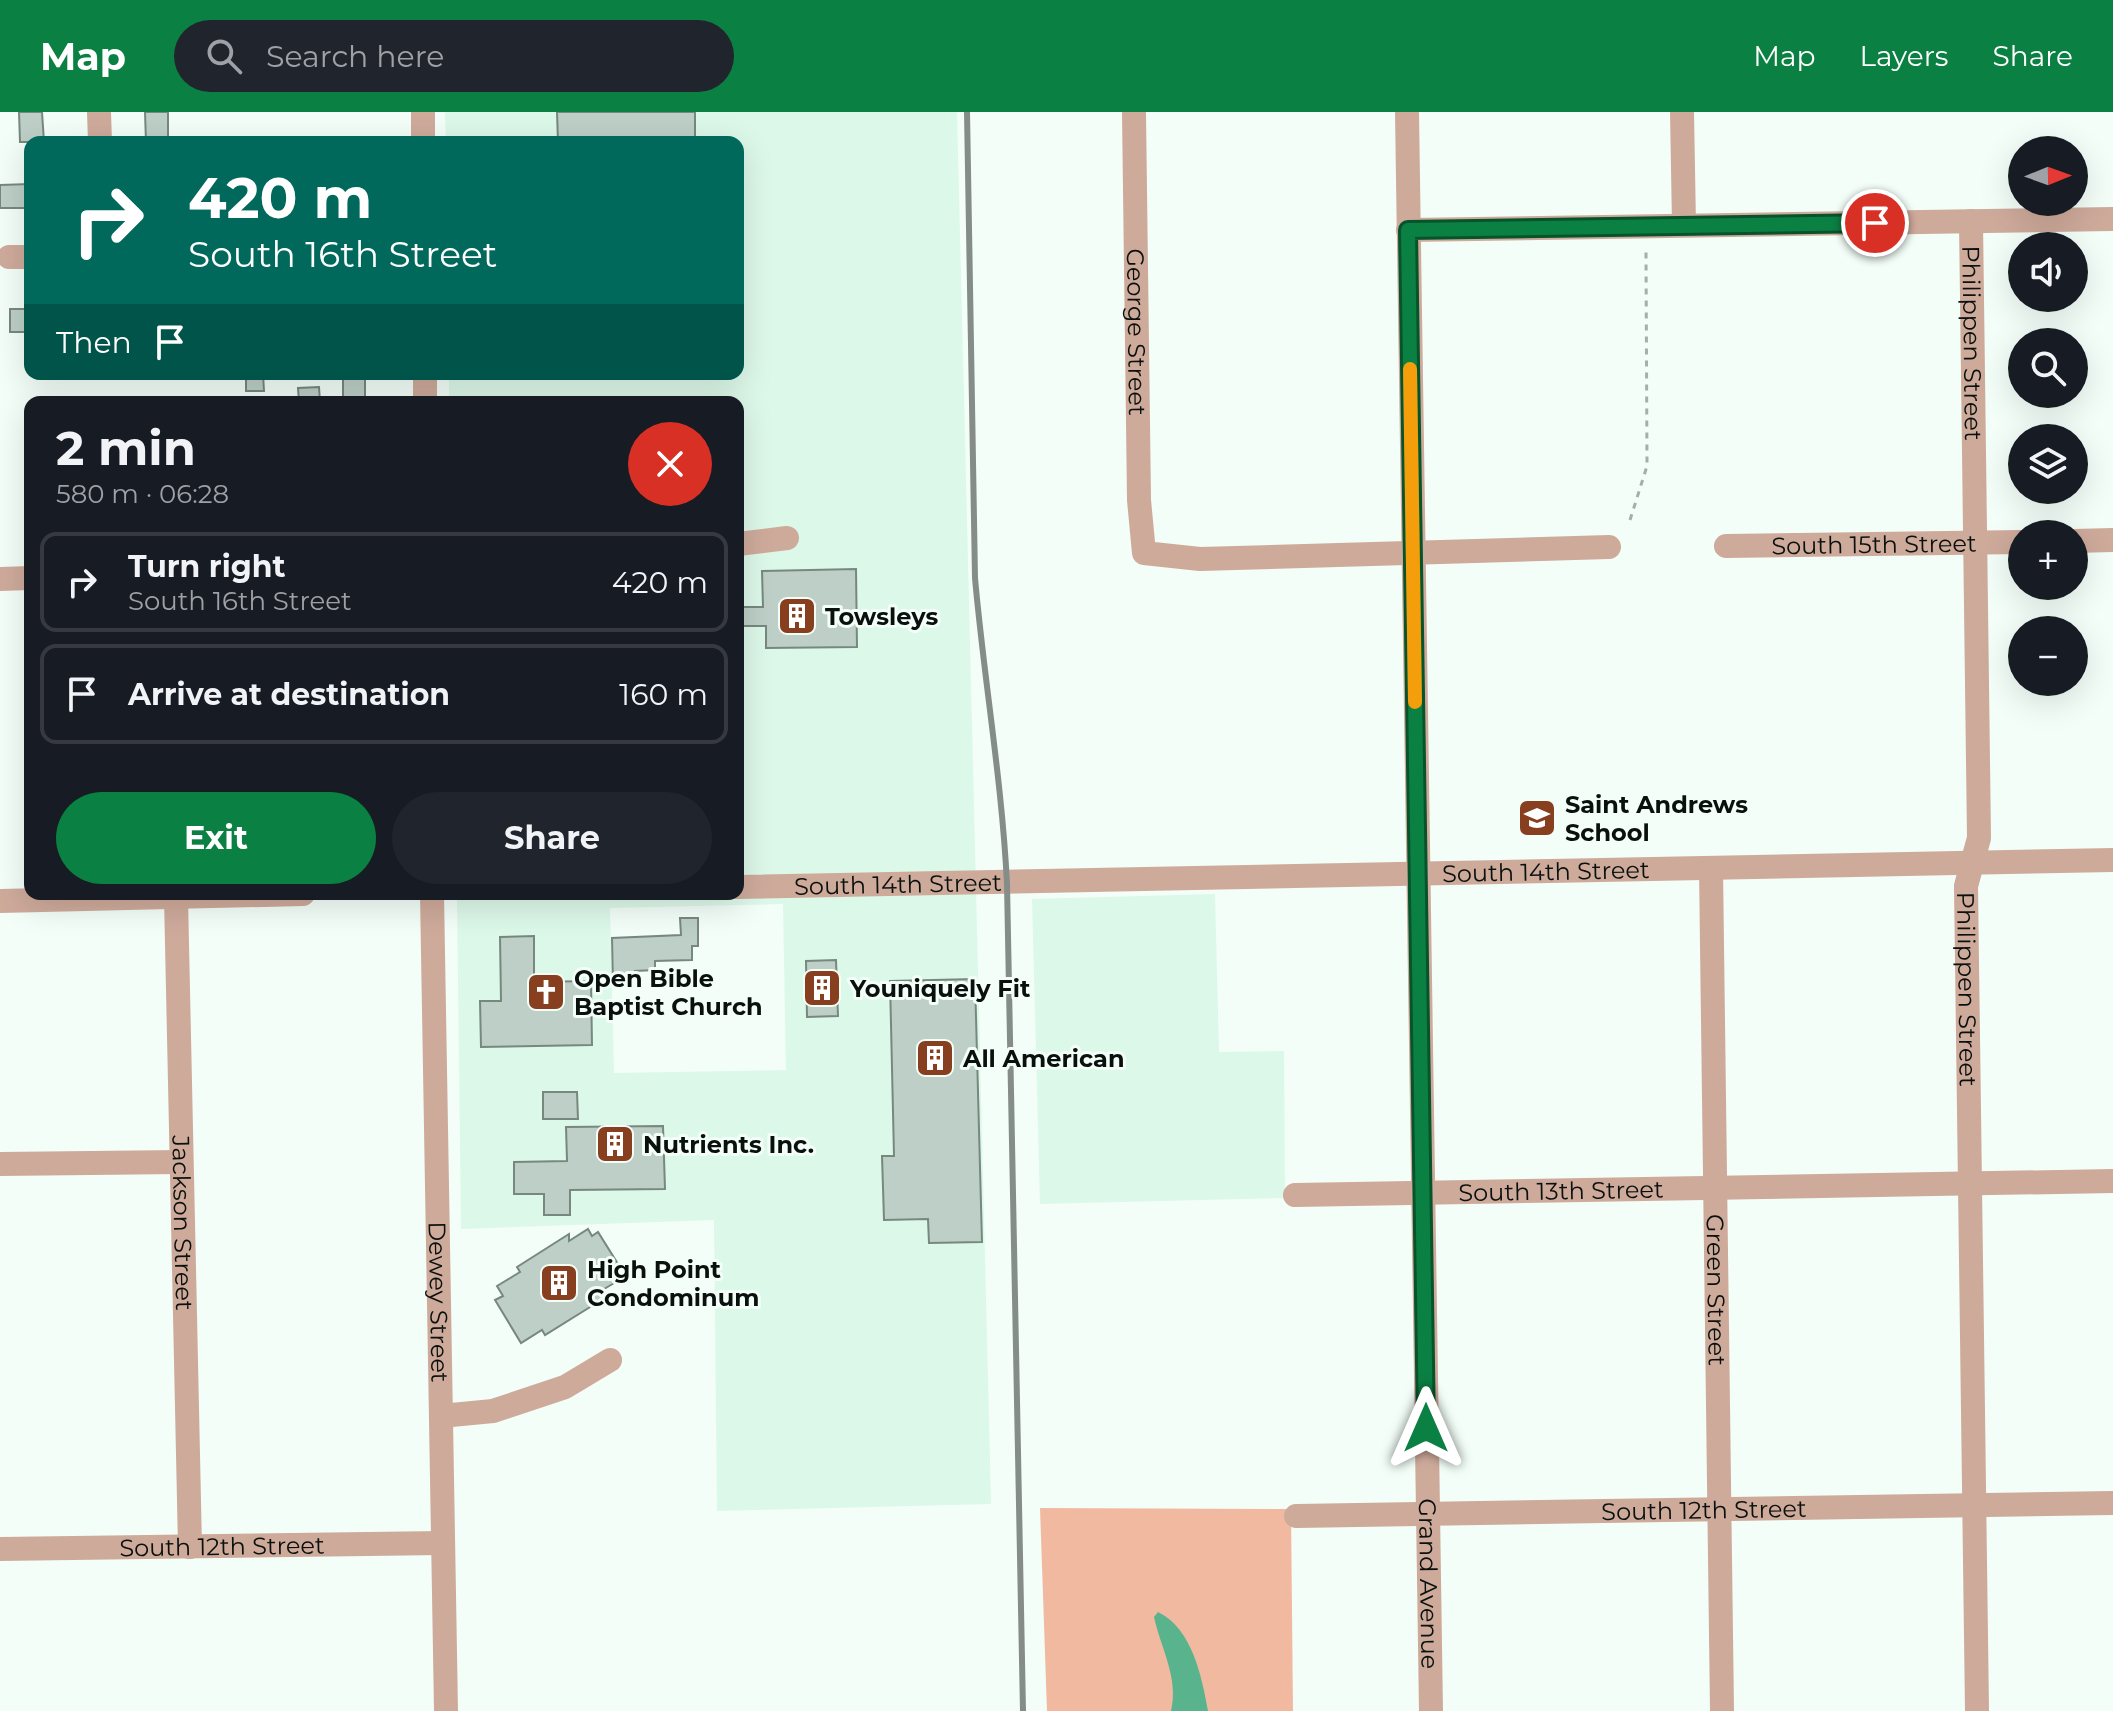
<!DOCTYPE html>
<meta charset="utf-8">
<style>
:root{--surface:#171b24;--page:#20242c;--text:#f1f3f6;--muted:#9ea1a6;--line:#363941;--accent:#0b8043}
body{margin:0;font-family:Montserrat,sans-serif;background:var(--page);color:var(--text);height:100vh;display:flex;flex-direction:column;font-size:30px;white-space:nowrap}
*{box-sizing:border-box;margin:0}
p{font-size:26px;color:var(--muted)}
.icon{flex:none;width:44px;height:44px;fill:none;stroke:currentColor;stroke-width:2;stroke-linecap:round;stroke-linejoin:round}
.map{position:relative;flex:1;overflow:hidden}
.sheet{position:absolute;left:24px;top:284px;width:720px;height:504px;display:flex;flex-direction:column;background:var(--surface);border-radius:16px;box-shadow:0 8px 32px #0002}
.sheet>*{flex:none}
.banner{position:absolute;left:24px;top:24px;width:720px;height:244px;border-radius:16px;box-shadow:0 8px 32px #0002;background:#00695c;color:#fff;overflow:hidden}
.needle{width:52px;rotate:89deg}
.controls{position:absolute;left:2008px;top:24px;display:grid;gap:16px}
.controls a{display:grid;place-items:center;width:80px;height:80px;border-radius:50%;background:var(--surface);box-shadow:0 8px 32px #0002;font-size:40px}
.pin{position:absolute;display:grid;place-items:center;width:68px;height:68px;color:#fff;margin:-34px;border:4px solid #fff;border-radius:50%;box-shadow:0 2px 8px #0007}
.me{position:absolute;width:88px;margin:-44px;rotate:0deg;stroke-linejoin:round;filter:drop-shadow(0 0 6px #0008)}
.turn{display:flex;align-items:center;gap:28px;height:168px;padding:0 32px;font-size:36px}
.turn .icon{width:104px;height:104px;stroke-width:2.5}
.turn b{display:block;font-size:56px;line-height:68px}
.then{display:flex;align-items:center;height:76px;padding:0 32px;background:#0003;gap:16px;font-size:30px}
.round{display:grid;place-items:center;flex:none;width:84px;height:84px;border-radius:42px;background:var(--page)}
.headline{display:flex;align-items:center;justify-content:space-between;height:136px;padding:0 32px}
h1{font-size:48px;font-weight:700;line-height:60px}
.button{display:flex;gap:16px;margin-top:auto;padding:16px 32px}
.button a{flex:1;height:92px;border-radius:48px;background:var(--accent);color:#fff;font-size:32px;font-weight:700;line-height:92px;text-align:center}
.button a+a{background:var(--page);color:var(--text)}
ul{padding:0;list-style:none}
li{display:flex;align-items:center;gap:24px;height:100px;margin:0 16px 12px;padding:0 16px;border:4px solid var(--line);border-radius:16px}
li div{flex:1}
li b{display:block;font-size:30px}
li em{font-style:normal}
header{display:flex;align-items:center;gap:48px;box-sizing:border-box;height:112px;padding:0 40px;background:var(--accent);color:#fff}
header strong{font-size:38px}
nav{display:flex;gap:44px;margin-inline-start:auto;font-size:28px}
.search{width:560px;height:72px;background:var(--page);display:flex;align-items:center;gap:20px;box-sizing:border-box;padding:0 28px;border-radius:44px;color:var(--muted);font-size:30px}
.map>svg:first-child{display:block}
.built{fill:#dcf8e9;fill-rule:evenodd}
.green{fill:#f2b9a1}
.water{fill:#59b48d}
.building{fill:#bdcfc6;stroke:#77887f;stroke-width:2}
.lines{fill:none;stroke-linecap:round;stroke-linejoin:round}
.path{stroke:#a5afaa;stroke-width:3;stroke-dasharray:6 6;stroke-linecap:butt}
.minor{stroke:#ceaa9b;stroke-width:24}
.rail{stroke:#848d88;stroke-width:6}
.route-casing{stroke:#07532c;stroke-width:20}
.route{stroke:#0b8043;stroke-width:14}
.slow{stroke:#f59e0b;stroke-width:14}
.labels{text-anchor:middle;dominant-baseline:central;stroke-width:6;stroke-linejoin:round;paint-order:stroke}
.street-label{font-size:24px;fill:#0a100d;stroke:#f3fef8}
.poi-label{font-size:24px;font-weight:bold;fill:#0a100d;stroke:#f3fef8;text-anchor:start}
</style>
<header>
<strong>Map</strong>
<div class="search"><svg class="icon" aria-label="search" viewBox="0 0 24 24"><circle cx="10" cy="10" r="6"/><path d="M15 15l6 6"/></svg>Search here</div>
<nav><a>Map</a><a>Layers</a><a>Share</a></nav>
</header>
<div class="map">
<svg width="2113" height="1599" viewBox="0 0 2113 1599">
<rect width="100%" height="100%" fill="#f3fef8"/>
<!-- built -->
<g class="built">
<path d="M445,0h512l34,1392 -274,7 -3,-291 -253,9 -4,-335h281v-492h-289v-28h289v-232h-292zM783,792l3,166 -172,3 -4,-165z"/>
<polygon points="1215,782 1219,940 1284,939 1285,1086 1040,1092 1032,787"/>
</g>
<!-- green -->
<polygon class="green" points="1040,1396 1291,1397 1293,1599 1047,1599"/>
<!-- water -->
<path class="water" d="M1158,1500c34,16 44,65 50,99h-37c8,-33 -10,-62 -17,-94z"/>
<!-- building -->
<g class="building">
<polygon points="19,0 42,0 44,30 20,30"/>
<polygon points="145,0 168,0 168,30 146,30"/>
<polygon points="557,0 695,0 695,30 558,30"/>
<polygon points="30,72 30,96 0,96 0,73"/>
<rect x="10" y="197" width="20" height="23"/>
<polygon points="246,262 263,262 264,279 246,279"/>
<polygon points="343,266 365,266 365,287 343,288"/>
<polygon points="319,275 320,290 299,290 298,276"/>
<polygon points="856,457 857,535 766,536 766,514 738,514 738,495 763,495 762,459"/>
<polygon points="680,806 698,806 698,834 692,834 692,848 655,849 655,858 635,859 635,873 613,873 612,826 681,823"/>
<polygon points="534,824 534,870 591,869 592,933 481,935 480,889 501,889 500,825"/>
<polygon points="836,848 838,904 807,905 806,849"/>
<polygon points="975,867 982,1130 929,1131 928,1107 884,1108 882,1044 894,1044 890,869"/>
<polygon points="543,980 577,980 578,1007 543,1007"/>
<polygon points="663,1014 665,1077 570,1078 570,1103 544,1103 544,1082 514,1082 514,1050 567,1049 566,1015"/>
<polygon points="588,1117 592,1124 598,1120 618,1152 613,1155 621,1167 599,1180 603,1187 545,1223 542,1218 521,1231 495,1188 503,1184 497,1174 520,1160 517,1155 569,1122 569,1129"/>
</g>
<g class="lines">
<!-- path -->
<polyline class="path" points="1630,408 1647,354 1646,140"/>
<!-- minor -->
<g class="minor">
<polyline points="99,0 100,30"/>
<polyline points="423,0 423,30"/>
<path id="s1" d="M1134,0l5,388 5,53 56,6 409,-12"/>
<path id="s2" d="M1407,0l24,1599"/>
<polyline points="1682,0 1684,113"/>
<path id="s3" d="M1971,109l8,617 -13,48 11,825"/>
<polyline points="1408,118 2113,107"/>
<polyline points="9,145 30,145"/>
<polyline points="425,262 425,290"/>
<polyline points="2074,429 2113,428"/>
<polyline points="738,432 787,426"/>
<path id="s4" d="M1726,434l296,-4"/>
<polyline points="0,467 30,466"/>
<path id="s5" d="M1711,756l11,843"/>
<path id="s6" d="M738,775l1375,-27"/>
<path id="s7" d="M432,782l14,817"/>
<path id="s8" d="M176,785l14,650"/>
<polyline points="0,789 303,782"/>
<polyline points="0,1052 181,1050"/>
<path id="s9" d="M1295,1083l818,-14"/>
<polyline points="441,1304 493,1299 565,1275 610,1248"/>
<path id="s10" d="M1296,1404l817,-13"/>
<path id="s11" d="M0,1437l443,-6"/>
</g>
<!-- rail -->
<path class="rail" d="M967,0l8,466c9,102 27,203 32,306l16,827"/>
</g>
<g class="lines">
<!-- route casing -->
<g class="route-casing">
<polyline id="route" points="1426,1316 1408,118 1875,111"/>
</g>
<!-- route -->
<use href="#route" class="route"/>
<!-- slow -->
<polyline class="slow" points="1410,257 1415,590"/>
</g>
<!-- icons -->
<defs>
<g id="building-square" transform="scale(2)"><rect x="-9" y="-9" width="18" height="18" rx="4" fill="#873f1f" stroke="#f3fef8"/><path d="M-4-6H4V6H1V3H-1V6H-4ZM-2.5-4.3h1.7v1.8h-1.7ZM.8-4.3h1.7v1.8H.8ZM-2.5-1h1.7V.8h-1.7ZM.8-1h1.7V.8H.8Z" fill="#fff"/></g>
<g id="school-square" transform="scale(2)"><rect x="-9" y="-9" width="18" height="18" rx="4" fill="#873f1f" stroke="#f3fef8"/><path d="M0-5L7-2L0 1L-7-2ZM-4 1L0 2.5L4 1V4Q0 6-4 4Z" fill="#fff"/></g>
<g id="church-square" transform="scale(2)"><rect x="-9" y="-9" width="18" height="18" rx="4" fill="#873f1f" stroke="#f3fef8"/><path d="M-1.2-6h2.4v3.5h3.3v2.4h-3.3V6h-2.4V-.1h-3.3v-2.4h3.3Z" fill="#fff"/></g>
</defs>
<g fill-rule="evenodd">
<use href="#building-square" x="797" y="504"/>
<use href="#school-square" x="1537" y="706"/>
<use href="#building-square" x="822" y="876"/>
<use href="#church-square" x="546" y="880"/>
<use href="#building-square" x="935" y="946"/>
<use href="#building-square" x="615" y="1032"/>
<use href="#building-square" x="559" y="1171"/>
</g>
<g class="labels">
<!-- street labels -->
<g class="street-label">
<text stroke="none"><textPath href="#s1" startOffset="220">George Street</textPath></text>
<text stroke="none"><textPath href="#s3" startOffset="122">Philippen Street</textPath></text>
<text stroke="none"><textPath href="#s4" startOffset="148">South 15th Street</textPath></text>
<text stroke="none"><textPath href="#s6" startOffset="808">South 14th Street</textPath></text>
<text stroke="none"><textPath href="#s6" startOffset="160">South 14th Street</textPath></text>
<text stroke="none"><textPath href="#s3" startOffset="770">Philippen Street</textPath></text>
<text stroke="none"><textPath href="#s9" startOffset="266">South 13th Street</textPath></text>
<text stroke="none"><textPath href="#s8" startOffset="326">Jackson Street</textPath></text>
<text stroke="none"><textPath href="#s5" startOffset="422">Green Street</textPath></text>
<text stroke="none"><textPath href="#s7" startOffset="408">Dewey Street</textPath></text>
<text stroke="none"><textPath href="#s10" startOffset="408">South 12th Street</textPath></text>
<text stroke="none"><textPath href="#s11" startOffset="222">South 12th Street</textPath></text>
<text stroke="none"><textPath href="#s2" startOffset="1472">Grand Avenue</textPath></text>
</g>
<!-- poi labels -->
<g class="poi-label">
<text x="825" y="504">Towsleys</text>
<text x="1565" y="692">Saint Andrews<tspan x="1565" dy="28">School</tspan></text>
<text x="574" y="866">Open Bible<tspan x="574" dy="28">Baptist Church</tspan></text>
<text x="850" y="876">Youniquely Fit</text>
<text x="963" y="946">All American</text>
<text x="643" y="1032">Nutrients Inc.</text>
<text x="587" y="1157">High Point<tspan x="587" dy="28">Condominum</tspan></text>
</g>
</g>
</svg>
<div class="controls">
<a><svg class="needle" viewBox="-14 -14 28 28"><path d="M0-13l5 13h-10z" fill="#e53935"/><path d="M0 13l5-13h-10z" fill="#9ea1a6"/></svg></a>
<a><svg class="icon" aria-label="sound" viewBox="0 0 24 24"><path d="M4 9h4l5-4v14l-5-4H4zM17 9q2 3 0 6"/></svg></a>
<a><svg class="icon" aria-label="search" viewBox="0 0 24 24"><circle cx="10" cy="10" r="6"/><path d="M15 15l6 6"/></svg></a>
<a><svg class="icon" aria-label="layers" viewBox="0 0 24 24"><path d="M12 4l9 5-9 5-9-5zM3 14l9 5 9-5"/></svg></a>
<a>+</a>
<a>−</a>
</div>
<div class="pin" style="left:1875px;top:111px;background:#d93025"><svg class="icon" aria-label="arrive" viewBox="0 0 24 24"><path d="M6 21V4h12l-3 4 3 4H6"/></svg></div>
<svg class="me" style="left:1426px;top:1316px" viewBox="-20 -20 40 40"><path d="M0-17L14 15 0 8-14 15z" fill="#0b8043" stroke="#fff" stroke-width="4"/></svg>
<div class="banner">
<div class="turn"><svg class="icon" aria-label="right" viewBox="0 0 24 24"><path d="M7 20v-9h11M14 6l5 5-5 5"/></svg><div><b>420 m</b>South 16th Street</div></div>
<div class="then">Then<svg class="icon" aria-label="arrive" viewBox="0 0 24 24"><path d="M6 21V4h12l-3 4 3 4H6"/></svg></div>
</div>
<section class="sheet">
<div class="headline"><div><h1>2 min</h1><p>580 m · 06:28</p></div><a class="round" style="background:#d93025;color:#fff"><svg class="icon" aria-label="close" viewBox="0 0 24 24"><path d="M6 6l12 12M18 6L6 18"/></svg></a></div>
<ul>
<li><svg class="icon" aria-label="right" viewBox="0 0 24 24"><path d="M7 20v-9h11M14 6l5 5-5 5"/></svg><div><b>Turn right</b><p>South 16th Street</p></div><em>420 m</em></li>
<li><svg class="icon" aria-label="arrive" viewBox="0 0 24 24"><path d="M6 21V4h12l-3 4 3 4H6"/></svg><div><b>Arrive at destination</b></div><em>160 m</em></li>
</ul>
<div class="button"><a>Exit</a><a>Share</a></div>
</section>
</div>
